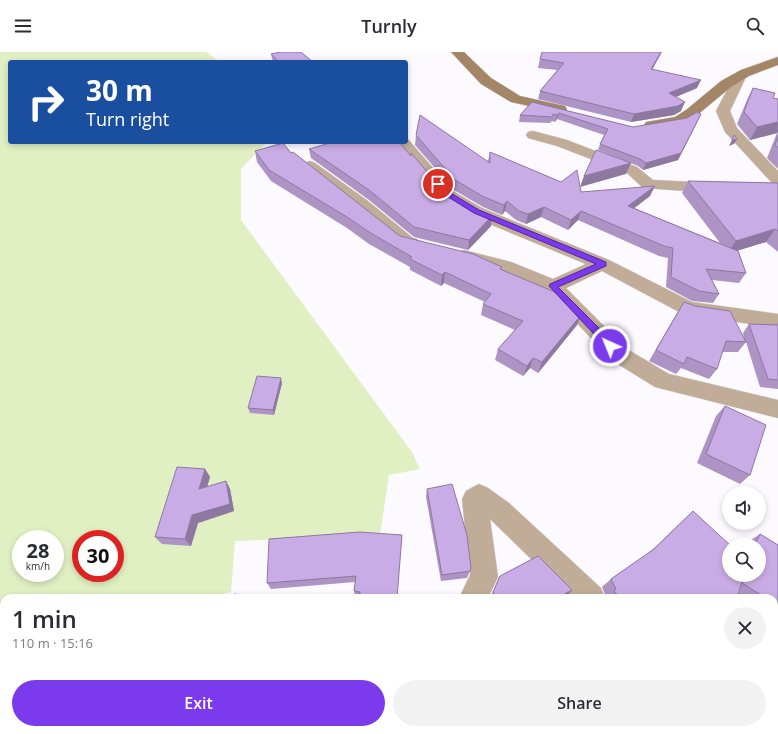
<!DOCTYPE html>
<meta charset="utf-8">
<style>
:root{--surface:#fff;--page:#f2f2f3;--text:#2b2b33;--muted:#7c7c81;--accent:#7c3aed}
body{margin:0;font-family:"Open Sans",sans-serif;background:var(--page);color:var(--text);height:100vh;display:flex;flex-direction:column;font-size:15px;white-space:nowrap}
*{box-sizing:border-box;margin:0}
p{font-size:13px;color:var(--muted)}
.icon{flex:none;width:22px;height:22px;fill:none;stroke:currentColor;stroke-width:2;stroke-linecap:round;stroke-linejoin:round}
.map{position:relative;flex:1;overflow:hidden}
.sheet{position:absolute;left:0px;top:542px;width:778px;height:140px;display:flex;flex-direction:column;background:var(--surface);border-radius:12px 12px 0 0;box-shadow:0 2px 6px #0003}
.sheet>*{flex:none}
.banner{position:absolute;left:8px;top:8px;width:400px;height:84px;border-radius:4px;box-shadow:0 2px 6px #0003;background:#1a4fa0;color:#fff;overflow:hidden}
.tools{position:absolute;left:722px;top:434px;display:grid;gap:8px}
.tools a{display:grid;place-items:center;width:44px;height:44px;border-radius:50%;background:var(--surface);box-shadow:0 2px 6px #0003;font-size:20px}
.speed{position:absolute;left:12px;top:478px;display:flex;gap:8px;font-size:20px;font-weight:700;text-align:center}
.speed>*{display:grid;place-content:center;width:52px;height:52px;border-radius:50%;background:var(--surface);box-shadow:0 2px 6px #0003;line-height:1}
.speed small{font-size:10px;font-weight:400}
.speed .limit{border:6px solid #d22;background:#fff;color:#111}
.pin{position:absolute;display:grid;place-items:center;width:34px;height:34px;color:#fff;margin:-17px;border:2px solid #fff;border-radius:50%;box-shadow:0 1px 4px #0007}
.me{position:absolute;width:44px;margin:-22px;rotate:316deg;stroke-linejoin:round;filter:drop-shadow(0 0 3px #0008)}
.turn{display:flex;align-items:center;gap:14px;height:84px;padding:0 12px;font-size:18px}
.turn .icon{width:52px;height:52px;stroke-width:2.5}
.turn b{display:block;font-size:28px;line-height:34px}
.round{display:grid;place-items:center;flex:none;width:42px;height:42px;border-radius:21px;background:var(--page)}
.summary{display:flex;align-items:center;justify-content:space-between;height:68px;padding:0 12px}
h1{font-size:24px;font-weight:600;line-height:30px}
.cta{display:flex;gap:8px;margin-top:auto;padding:8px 12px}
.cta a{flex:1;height:46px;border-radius:24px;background:var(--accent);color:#fff;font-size:16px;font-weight:600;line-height:46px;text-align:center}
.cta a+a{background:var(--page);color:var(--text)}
header{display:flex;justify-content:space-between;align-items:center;height:52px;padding:0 12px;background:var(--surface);font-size:18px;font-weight:600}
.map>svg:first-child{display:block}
.green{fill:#e1f0c3;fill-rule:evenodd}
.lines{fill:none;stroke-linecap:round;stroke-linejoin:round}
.street-casing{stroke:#d7d4da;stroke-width:1}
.secondary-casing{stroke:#d7d4da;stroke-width:1}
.street{fill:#c1ac97;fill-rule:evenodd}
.secondary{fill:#a48566;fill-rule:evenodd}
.wall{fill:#ad94c5}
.shaded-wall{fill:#8d78a0}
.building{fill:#c9ace5;stroke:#8d78a0}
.route{fill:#7c3aed;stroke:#51269a}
</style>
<header><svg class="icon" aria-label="menu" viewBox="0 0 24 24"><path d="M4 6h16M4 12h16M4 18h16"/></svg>Turnly<svg class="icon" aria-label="search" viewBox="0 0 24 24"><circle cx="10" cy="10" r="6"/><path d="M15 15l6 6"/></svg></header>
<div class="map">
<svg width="778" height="682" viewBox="0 0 778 682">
<rect width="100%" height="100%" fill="#fcf9ff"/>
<!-- green -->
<path class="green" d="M0,0h206l14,10h-210v80h325v2h-70l-24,25v51l171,232 8,17 -31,6 -9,60 -145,6 -4,51 -30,6h-197v132h144l-1,4h-147zM21,487h34v34h-34zM81,487h34v34h-34z"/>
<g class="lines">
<!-- street casing -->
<g class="street-casing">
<g id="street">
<polygon points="741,19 745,20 747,23 730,59 737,76 778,119 778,133 772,131 725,80 716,59 735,23 737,20"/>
<polygon points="533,79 567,88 637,115 653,128 715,131 721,133 723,136 721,139 715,141 643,136 627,121 557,94 528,86 526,83 528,80"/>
<polygon points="406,86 408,87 453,139 482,156 609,208 692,250 778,262 778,276 688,263 681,261 602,219 566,236 627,297 669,322 778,348 778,366 655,335 613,309 546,239 500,219 458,208 455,204 458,200 464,198 511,210 553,227 586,212 470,164 441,145 396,90 406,90"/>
<polygon points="310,109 315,111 368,149 413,186 417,187 420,191 417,195 411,197 401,194 356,157 305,117 302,114 305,111"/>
<polygon points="479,432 488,436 509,451 601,536 605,546 571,546 490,467 498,525 488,546 459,546 470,523 462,447 466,439"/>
<polygon points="407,678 439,678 438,682 406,682"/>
<polygon points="686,678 720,678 722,682 688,682"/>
</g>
</g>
<!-- secondary casing -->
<g class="secondary-casing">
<g id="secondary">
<polygon points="451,0 464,0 491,26 520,44 565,54 567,57 565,60 560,61 511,50 481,32"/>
<polygon points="778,5 778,13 749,24 731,35 696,64 684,71 651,77 646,76 644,73 646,70 675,65 686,58 721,29 741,18"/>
</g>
</g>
<!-- street -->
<use href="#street" class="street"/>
<!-- secondary -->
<use href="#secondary" class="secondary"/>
</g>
<!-- wall -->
<g class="wall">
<polygon points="271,2 313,10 273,10"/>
<polygon points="540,7 653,17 697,36 676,45 681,59 674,63 631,70 538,47 540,39 557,18 538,16"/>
<polygon points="753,36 773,46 778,47 778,117 767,106 777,81 750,88 737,72 747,48"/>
<polygon points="532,50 633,75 698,69 678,108 643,118 638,114 598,98 600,92 604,83 557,67 555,70 552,69 550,71 519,70 520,63"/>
<polygon points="416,83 488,109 490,100 581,140 650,144 634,156 720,191 682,141 688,129 778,131 778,200 766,190 738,198 746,221 739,231 712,228 719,242 713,251 692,249 666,235 668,206 659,204 578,168 568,178 541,165 526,172 516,168 505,159 502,163 483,155 454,138 415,93"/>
<polygon points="309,97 411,104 441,136 491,174 468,198 414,185 369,148 311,106"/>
<polygon points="255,99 291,101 400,184 501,218 581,263 577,273 538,321 530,316 523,324 495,308 498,297 515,278 481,263 483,252 485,250 444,231 441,234 410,218 410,215 369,192 347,176 271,129 257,110"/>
<polygon points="677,261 744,286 743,281 749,272 775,273 778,270 778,337 760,335 746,290 738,300 722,300 717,317 709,327 681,316 676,322 649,309"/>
<polygon points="282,331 274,363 250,361 248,356"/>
<polygon points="725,354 750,423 740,432 697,411 716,364"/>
<polygon points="205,417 210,425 207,435 226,429 230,437 234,459 198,471 191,494 162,492 155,485"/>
<polygon points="427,437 471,516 467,526 441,529 426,445"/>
<polygon points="693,459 759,523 759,493 747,493 748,490 760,482 778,493 778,558 775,556 774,557 774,546 744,546 738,542 737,546 606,546 606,545 602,535 611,527 651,499"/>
<polygon points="402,483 360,546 355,545 354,539 355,530 271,537 267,531"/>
<polygon points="500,524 572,538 567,544 563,546 490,546"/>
</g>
<!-- shaded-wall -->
<g class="shaded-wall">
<polygon points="661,0 662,0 648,25 651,17"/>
<polygon points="701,28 697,36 666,49 669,41"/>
<polygon points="685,50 681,59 674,63 631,70 634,62"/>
<polygon points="559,61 557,67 555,70 557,63"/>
<polygon points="701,62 678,108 643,118 646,111"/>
<polygon points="778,70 778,78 777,81 750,88 757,75"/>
<polygon points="737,87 734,92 729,94 732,88"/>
<polygon points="631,111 626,122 580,135 584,124"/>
<polygon points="655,134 650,144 624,164 628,154"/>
<polygon points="507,149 505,159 502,163 504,153"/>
<polygon points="544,155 541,165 526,172 528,162"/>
<polygon points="581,159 578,168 568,178 571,168"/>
<polygon points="492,164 491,174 468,198 469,188"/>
<polygon points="775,177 766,190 727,202 736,189"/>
<polygon points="445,220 444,231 441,234 442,223"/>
<polygon points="581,263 577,273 538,321 542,310"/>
<polygon points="533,306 530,316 523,324 527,314"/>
<polygon points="281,326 282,331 274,363 273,358"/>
<polygon points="205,417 210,425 204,445 199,437"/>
<polygon points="226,429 230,437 234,459 198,471 191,494 185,487 192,463"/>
<polygon points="572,538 567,544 563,546 557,546"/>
<polygon points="253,678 258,678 258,682 252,682"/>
</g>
<!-- building -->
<g class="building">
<polygon points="281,0 301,0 313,10 279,10 271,2"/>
<polygon points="542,0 661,0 651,17 701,28 669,41 685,50 678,54 634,62 540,39 564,11 540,7"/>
<polygon points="753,36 775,41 773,46 778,47 778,70 757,75 744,60"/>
<polygon points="532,50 633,75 687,66 697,60 701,62 681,101 646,111 640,107 600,92 608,77 559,61 557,63 553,62 552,65 520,63"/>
<polygon points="420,63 490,111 490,100 561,130 577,118 581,140 655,134 628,154 738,199 746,221 706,217 719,242 699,239 671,225 673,196 664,194 581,159 571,168 544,155 528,162 519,159 507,149 504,153 484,145 455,128 416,83"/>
<polygon points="734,83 737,87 732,88"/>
<polygon points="778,84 778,96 775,93"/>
<polygon points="333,90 399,90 411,104 411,101 441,136 471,155 492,164 469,188 414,175 369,138 309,97"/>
<polygon points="283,91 291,101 293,100 400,184 473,202 502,215 500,217 557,241 581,263 542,310 533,306 527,314 498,297 523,269 483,252 491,242 445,220 442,223 410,207 412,205 369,180 347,165 269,118 255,99"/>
<polygon points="596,98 631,111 584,124"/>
<polygon points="688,129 778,131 778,179 775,177 736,189"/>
<polygon points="684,250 695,254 730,259 746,290 726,289 717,317 687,305 684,312 656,298"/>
<polygon points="749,272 778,273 778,328 768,327"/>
<polygon points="257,324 281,326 273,358 248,356"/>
<polygon points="725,354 766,373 750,423 706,402"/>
<polygon points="177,415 205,417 199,437 226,429 230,452 192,463 185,487 155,485"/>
<polygon points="452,432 467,483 471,516 470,519 442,523 427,437"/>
<polygon points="693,459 730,493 729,493 729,523 744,523 737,546 620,546 614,539 616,537 611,527 654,497"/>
<polygon points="360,480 402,483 397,546 360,546 360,540 354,539 356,524 267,531 269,487"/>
<polygon points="760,482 778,493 778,553 774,551 774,546 766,546 742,531 744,523 759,523 759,493 755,493"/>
<polygon points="538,504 572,538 557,546 497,546 493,540 500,524"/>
<polygon points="234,542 267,546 233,546"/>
<polygon points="181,678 253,678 252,682 190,682 181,681"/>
</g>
<!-- route -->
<polygon class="route" points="436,130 441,130 449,140 479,158 606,210 606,214 558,235 614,291 615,294 614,296 607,296 549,234 550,232 596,212 474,161 445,143 435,132"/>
</svg>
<div class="tools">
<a><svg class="icon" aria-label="sound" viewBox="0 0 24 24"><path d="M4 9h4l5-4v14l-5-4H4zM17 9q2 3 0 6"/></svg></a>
<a><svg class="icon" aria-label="search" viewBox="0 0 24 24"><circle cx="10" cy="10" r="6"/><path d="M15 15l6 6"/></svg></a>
</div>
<div class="speed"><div>28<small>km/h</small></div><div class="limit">30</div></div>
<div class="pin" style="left:438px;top:132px;background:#d93025"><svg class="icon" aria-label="arrive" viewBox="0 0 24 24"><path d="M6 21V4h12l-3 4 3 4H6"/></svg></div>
<svg class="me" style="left:610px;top:294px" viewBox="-20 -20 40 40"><circle r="17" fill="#7c3aed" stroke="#fff" stroke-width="3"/><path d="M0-11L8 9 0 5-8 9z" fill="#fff"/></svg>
<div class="banner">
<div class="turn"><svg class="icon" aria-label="right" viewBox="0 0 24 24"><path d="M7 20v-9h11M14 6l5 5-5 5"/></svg><div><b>30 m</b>Turn right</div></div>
</div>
<section class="sheet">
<div class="summary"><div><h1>1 min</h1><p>110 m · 15:16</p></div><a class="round"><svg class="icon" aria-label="close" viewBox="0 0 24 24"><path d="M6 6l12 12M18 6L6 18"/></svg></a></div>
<div class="cta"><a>Exit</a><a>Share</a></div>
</section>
</div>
